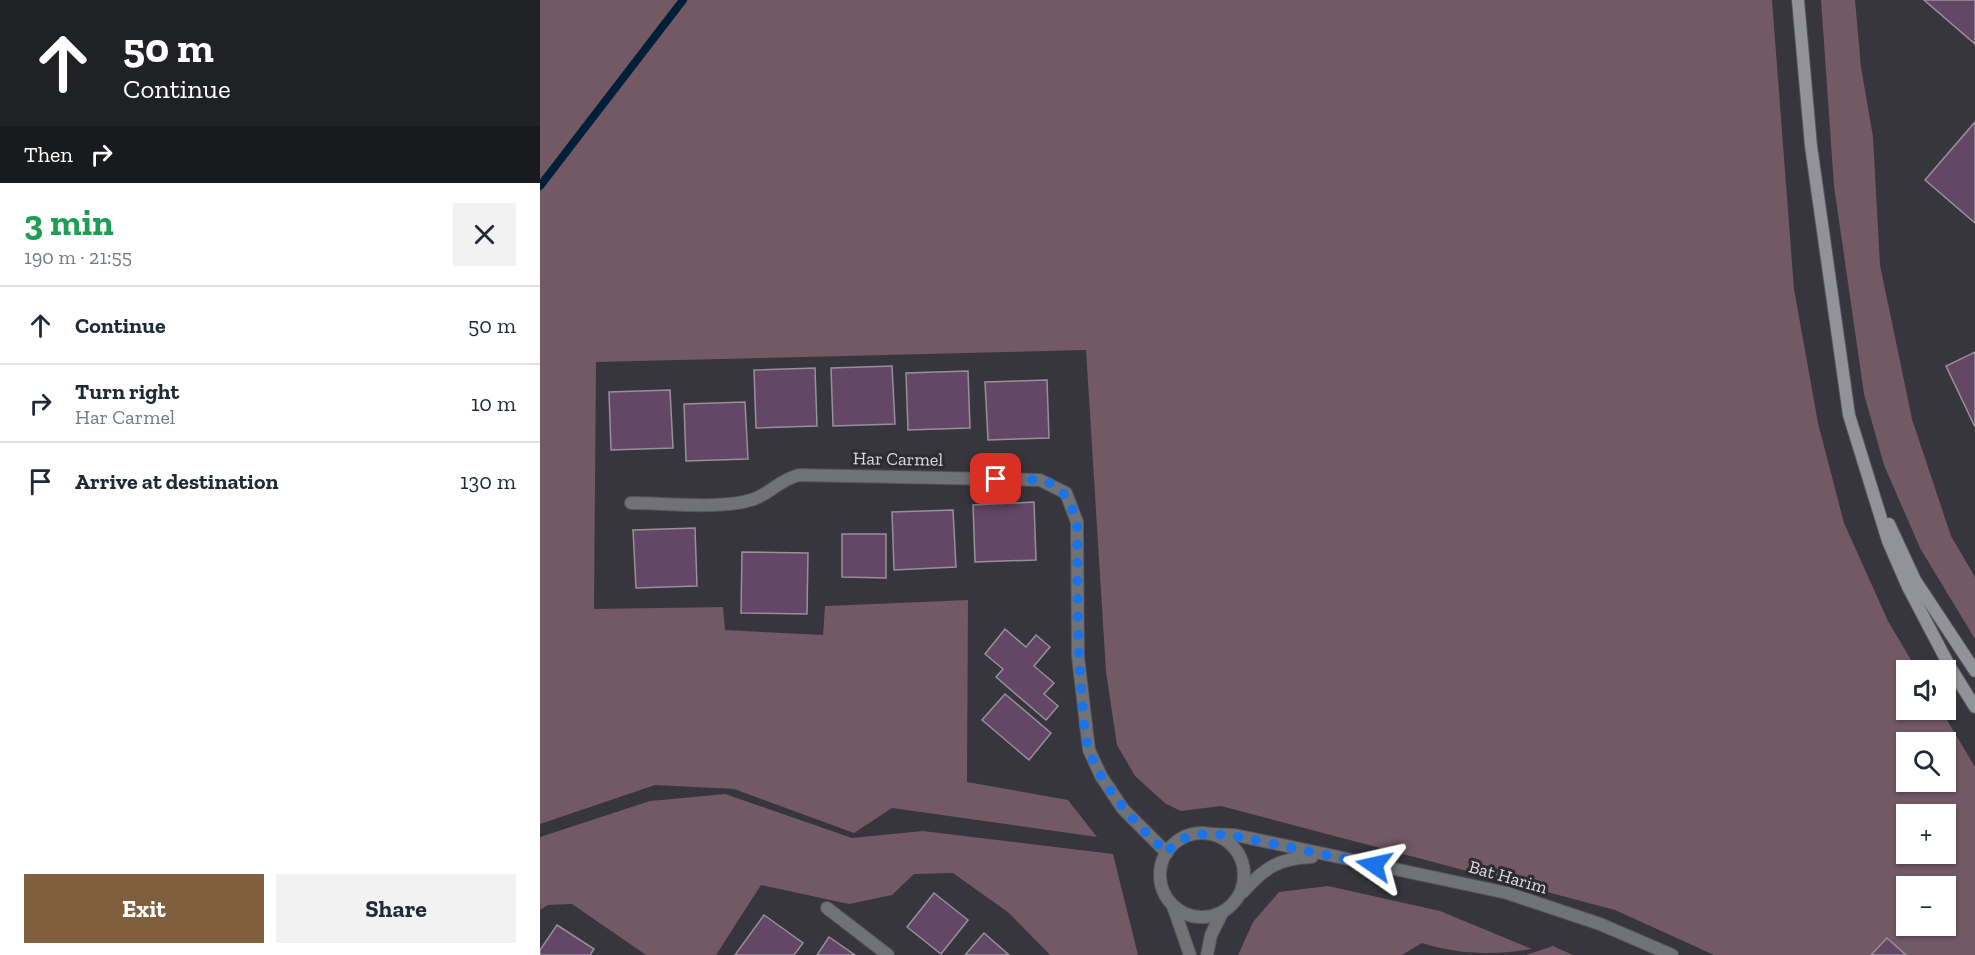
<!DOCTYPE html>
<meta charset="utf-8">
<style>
:root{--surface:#fff;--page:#f2f2f3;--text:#1f2937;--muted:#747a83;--line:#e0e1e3;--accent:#805f3e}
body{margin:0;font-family:"Zilla Slab",serif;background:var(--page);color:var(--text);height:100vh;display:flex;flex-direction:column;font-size:22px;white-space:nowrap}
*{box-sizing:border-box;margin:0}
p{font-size:20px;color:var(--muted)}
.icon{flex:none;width:33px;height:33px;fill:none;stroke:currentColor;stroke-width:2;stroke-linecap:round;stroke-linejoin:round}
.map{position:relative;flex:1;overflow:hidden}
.sheet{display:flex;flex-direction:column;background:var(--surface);width:540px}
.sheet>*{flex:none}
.banner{background:#202124;color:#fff;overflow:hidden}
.fabs{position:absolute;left:1356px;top:660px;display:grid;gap:12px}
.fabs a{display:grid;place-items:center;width:60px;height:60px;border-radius:0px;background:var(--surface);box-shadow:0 2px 4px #0004;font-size:30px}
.pin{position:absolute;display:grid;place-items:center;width:51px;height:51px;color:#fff;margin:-26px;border-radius:12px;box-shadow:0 3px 9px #0006}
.me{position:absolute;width:66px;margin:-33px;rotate:281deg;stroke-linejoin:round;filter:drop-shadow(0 0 4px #0008)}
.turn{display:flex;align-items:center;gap:21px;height:126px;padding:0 24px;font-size:27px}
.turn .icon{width:78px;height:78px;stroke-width:2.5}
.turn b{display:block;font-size:42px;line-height:51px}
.then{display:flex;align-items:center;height:57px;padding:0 24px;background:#0003;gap:12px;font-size:22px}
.round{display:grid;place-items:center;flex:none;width:63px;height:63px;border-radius:0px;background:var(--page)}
.overview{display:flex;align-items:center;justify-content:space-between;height:102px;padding:0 24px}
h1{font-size:36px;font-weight:700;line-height:45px;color:#1e9e55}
.primary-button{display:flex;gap:12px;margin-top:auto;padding:12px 24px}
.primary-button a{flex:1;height:69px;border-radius:0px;background:var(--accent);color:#fff;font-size:24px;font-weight:700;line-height:69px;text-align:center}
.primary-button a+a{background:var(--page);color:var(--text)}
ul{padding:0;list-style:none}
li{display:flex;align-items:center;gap:18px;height:78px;padding:0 24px;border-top:2px solid var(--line)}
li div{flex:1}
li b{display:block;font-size:22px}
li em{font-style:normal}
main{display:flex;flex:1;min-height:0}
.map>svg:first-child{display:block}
.green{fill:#725964;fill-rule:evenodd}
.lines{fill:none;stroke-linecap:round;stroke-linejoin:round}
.stream{stroke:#021f39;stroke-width:8}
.building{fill:#644766;stroke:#989098;stroke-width:1.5}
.minor-casing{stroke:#55535b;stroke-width:14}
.tertiary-casing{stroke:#55535b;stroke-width:14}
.secondary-casing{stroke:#55535b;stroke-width:14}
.minor{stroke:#707276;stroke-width:12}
.tertiary{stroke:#707276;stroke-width:12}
.secondary{stroke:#919399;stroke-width:12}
.route{stroke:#1a73e8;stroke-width:10;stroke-dasharray:0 18}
.labels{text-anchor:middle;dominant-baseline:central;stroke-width:6;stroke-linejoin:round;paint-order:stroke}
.street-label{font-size:18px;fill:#dfdde3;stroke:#2d2b33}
</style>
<main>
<section class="sheet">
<div class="banner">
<div class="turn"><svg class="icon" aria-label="ahead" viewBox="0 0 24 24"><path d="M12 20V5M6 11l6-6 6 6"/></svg><div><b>50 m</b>Continue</div></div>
<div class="then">Then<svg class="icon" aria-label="right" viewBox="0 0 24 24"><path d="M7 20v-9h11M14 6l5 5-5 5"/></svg></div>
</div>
<div class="overview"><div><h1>3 min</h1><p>190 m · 21:55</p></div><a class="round"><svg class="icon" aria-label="close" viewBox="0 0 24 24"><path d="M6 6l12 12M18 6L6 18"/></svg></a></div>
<ul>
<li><svg class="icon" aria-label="ahead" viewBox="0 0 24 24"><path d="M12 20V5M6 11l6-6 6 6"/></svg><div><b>Continue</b></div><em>50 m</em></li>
<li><svg class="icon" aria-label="right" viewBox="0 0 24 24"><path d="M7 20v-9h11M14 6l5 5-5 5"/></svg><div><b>Turn right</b><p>Har Carmel</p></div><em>10 m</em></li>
<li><svg class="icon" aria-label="arrive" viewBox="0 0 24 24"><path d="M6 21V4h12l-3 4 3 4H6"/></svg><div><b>Arrive at destination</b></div><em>130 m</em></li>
</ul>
<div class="primary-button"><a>Exit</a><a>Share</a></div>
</section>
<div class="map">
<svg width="1435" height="955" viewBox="0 0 1435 955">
<rect width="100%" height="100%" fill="#37353d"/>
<!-- green -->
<g class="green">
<path d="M0,0h1232l22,289 24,134 26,100 44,98 29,49h-11v40h35l34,57v188h-261l-99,-45 -394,-104 -40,5 -15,-7 -31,-28 -18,-31 -11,-73 -20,-322 -490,12 -2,247 129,-2 2,23 98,5 2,-29 143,-6 -1,182 101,18 29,37 -205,-29 -38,25 -120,-44 -79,-4 -115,39zM1366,742h40v40h-40zM1366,814h40v40h-40zM1366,886h40v40h-40z"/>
<polygon points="1281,0 1315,0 1321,67 1333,137 1340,265 1372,419 1411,536 1435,577 1435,639 1380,548 1344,465 1324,394 1294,186"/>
<polygon points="185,794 312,838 383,831 573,854 598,955 510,955 469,913 413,873 374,874 352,895 309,904 221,885 176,955 106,955 32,904 8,905 0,910 0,837 110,801"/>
<path d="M788,886l112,25 92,38c-37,6 -73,6 -110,-6l-20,12h-164l15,-33 26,-30z"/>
<polygon points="1013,946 1033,955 986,955"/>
</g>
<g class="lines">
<!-- stream -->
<polyline class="stream" points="0,186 143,0"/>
</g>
<!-- building -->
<g class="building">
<polygon points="1384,0 1435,0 1435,44"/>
<polygon points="1435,122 1435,223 1385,180"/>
<polygon points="1435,352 1435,427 1406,366"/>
<polygon points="352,366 355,424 293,426 291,368"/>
<polygon points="275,368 277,426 216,428 214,370"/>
<polygon points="428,371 430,428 368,430 366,373"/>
<polygon points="507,380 509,438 448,440 445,382"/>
<polygon points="130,390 133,448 71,450 69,392"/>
<polygon points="205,402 208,459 146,461 144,404"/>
<polygon points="494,502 496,560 435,562 433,505"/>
<polygon points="413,510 416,567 354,570 352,512"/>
<polygon points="155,528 157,586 96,588 93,530"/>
<polygon points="302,534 346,534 346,578 302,577"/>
<polygon points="202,552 268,553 267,614 201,613"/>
<polygon points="465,629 486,647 496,635 510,647 494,666 514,683 504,694 518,706 506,720 456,677 463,669 445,654"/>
<polygon points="465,694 511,733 489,760 442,720"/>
<polygon points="394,893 428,920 401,954 367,927"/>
<polygon points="224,915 263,943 254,955 195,955"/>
<polygon points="17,925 54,949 50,955 0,955 0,950"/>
<polygon points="444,933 469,955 425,955"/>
<polygon points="289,937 315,955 277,955"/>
<polygon points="1347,938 1366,955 1331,955"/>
</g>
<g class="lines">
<!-- minor casing -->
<g class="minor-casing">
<g id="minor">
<path d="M91,503c35,0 92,7 123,-4 17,-6 25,-19 45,-24l241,5 26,13 11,29 1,135 11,93 12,26 22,33 44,44"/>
<polyline points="287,908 348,955"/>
</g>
</g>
<!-- tertiary casing -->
<g class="tertiary-casing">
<g id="tertiary">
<circle cx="662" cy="875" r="42"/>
<polyline points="671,834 695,835 967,893 1060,924 1132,955"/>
<path d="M703,892c21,-24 36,-34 69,-35"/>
<polyline points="633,906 650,955"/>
<polyline points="667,955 671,935 682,913"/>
</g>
</g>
<!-- secondary casing -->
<g class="secondary-casing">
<g id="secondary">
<polyline points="1258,0 1271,146 1309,415 1348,541 1368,587 1410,667 1435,707"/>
<polyline points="1349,524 1375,580 1435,671"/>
</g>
</g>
<!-- minor -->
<use href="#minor" class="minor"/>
<!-- tertiary -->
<use href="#tertiary" class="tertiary"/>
<!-- secondary -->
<use href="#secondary" class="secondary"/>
</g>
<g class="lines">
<!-- route -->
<path class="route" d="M456,479c47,1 65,-6 81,43 1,58 -1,117 5,175 1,17 2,38 7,54 16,41 47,73 78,102 16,-24 42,-19 68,-17l139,29"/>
</g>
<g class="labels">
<!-- street labels -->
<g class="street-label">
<text transform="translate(358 459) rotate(1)">Har Carmel</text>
<text transform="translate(968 877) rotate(16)">Bat Harim</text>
</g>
</g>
</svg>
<div class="fabs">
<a><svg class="icon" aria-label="sound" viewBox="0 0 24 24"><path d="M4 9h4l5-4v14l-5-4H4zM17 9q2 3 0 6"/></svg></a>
<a><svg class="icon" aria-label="search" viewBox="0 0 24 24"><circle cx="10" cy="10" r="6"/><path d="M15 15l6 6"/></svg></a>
<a>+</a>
<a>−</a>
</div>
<div class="pin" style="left:456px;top:479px;background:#d93025"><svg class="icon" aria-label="arrive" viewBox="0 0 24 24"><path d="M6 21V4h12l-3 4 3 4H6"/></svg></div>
<svg class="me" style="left:834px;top:865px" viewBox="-20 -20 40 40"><path d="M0-17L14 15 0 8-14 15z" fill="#1a73e8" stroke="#fff" stroke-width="4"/></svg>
</div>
</main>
